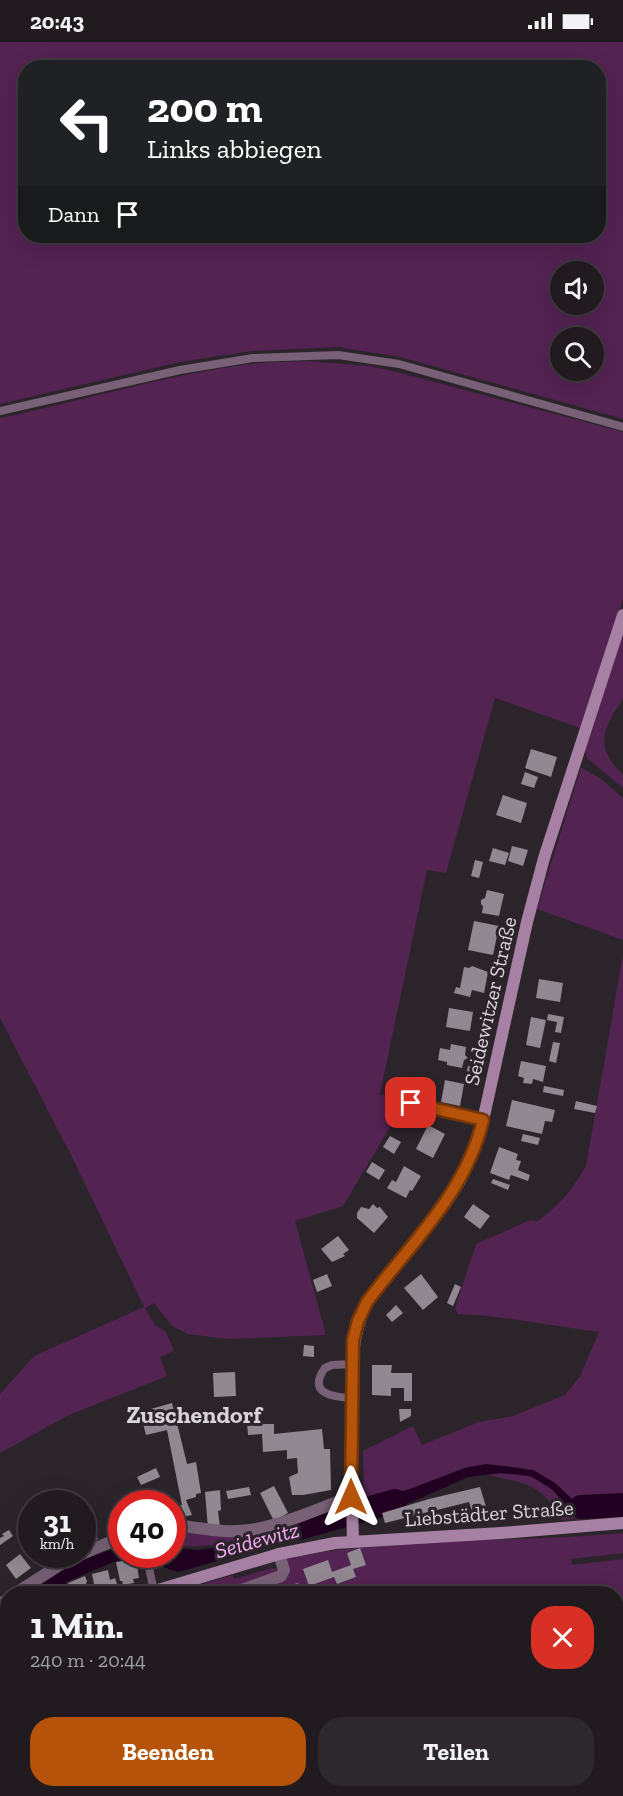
<!DOCTYPE html>
<html lang="de">
<meta charset="utf-8">
<style>
:root{--surface:#211b20;--page:#2d282d;--text:#f1f3f6;--muted:#a2a1a5;--line:#3e393e;--accent:#b45309}
body{margin:0;font-family:"Zilla Slab",serif;background:var(--page);color:var(--text);height:100vh;display:flex;flex-direction:column;font-size:22px;white-space:nowrap}
*{box-sizing:border-box;margin:0}
p{font-size:20px;color:var(--muted)}
.icon{flex:none;width:33px;height:33px;fill:none;stroke:currentColor;stroke-width:2;stroke-linecap:round;stroke-linejoin:round}
.map{position:relative;flex:1;overflow:hidden}
.side{position:absolute;left:0px;top:1544px;width:624px;height:212px;display:flex;flex-direction:column;background:var(--surface);border-radius:24px 24px 0 0;box-shadow:0 6px 24px #0002,0 0 0 2px var(--line)}
.side>*{flex:none}
.guide{position:absolute;left:18px;top:18px;width:588px;height:183px;border-radius:24px;box-shadow:0 6px 24px #0002,0 0 0 2px var(--line);background:#202124;color:#fff;overflow:hidden}
.tools{position:absolute;left:550px;top:219px;display:grid;gap:12px}
.tools a{display:grid;place-items:center;width:54px;height:54px;border-radius:50%;background:var(--surface);box-shadow:0 6px 24px #0002,0 0 0 2px var(--line);font-size:30px}
.speed{position:absolute;left:18px;top:1448px;display:flex;gap:12px;font-size:30px;font-weight:700;text-align:center}
.speed>*{display:grid;place-content:center;width:78px;height:78px;border-radius:50%;background:var(--surface);box-shadow:0 6px 24px #0002,0 0 0 2px var(--line);line-height:1}
.speed small{font-size:15px;font-weight:400}
.speed .limit{border:9px solid #d22;background:#fff;color:#111}
.pin{position:absolute;display:grid;place-items:center;width:51px;height:51px;color:#fff;margin:-26px;border-radius:12px;box-shadow:0 3px 9px #0006}
.me{position:absolute;width:66px;margin:-33px;rotate:0deg;stroke-linejoin:round;filter:drop-shadow(0 0 4px #0008)}
.turn{display:flex;align-items:center;gap:21px;height:126px;padding:0 30px;font-size:27px}
.turn .icon{width:78px;height:78px;stroke-width:2.5}
.turn b{display:block;font-size:42px;line-height:51px}
.then{display:flex;align-items:center;height:57px;padding:0 30px;background:#0003;gap:12px;font-size:22px}
.round{display:grid;place-items:center;flex:none;width:63px;height:63px;border-radius:24px;background:var(--page)}
.headline{display:flex;align-items:center;justify-content:space-between;height:102px;padding:0 30px}
h1{font-size:36px;font-weight:700;line-height:45px}
.button{display:flex;gap:12px;margin-top:auto;padding:12px 30px}
.button a{flex:1;height:69px;border-radius:24px;background:var(--accent);color:#fff;font-size:24px;font-weight:700;line-height:69px;text-align:center}
.button a+a{background:var(--page);color:var(--text)}
.status{display:flex;justify-content:space-between;align-items:center;height:42px;padding:0 30px;background:var(--surface);direction:ltr}
.status svg{height:16px;fill:currentColor}
.map>svg:first-child{display:block}
.green{fill:#532352;fill-rule:evenodd}
.water{fill:#210021}
.lines{fill:none;stroke-linecap:round;stroke-linejoin:round}
.river{stroke:#210021;stroke-width:24}
.building{fill:#918891}
.lane{stroke:#786176;stroke-width:8}
.street{stroke:#786176;stroke-width:12}
.secondary{stroke:#a681a4;stroke-width:12}
.route-casing{stroke:#753606;stroke-width:15}
.route{stroke:#b45309;stroke-width:10}
.labels{text-anchor:middle;dominant-baseline:central;stroke-width:6;stroke-linejoin:round;paint-order:stroke}
.street-label{font-size:21px;fill:#d9d4d8;stroke:#2c242b}
.water-label{font-size:22px;font-style:italic;fill:#f9adf6;stroke:#2c242b}
.quarter-label{font-size:24px;font-weight:bold;fill:#d9d4d8;stroke:#2c242b}
</style>
<div class="status"><b>20:43</b><svg viewBox="0 0 49 12"><path d="M0 12V9h3v3zM5 12V6h3v6zM10 12V3h3v9zM15 12V0h3v12zM26 1h20v11H26zM47 4h2v5h-2z"/></svg></div>
<div class="map">
<svg width="623" height="1754" viewBox="0 0 623 1754">
<rect width="100%" height="100%" fill="#2c242b"/>
<!-- green -->
<g class="green">
<path d="M0,0h623v377l-223,-62 -63,-10 -85,4 -72,11 -180,42zM26,26h572v168h-572zM561,230h33v32h-33zM561,296h33v32h-33z"/>
<path d="M307,319l62,5 28,6 226,60v167l-43,129 -85,-30 -49,175 -19,-3 -47,224 25,8 -62,104 -48,15 31,114 -98,4 -40,-5 -16,-8 -18,-23 -9,5 10,17 11,7 8,19 -14,6 7,19 -98,39 -69,38v-59l34,-38 110,-49 -70,-146 -74,-143v-600c84,-17 167,-44 252,-54 18,-2 37,-2 55,-3z"/>
<path d="M623,590c0,15 0,54 0,66 -2,6 -9,13 -12,20 -13,25 -6,38 12,57v13l-36,-30 -2,-6z"/>
<polygon points="581,725 601,737 623,756 623,898 537,867"/>
<path d="M623,913v559l-61,6c-21,-37 -37,-37 -75,-45 25,-3 50,-2 68,18 7,7 11,15 21,18 11,3 26,0 37,-1v-8l-26,2 -14,-4 -18,-17 -32,-15 -37,-4 -21,4 -55,21 -46,13 -1,-51 50,-25 9,19 57,-23 34,-6 52,-21 15,-19 19,-44c-47,-6 -93,-16 -141,-18l-3,-6 21,-64 54,-24 8,1c23,-17 33,-30 48,-55z"/>
<path d="M172,1489l77,5v1c-26,7 -49,11 -76,9z"/>
<path d="M623,1491v20l-52,6 1,6 51,-6v191l-6,2 -1,-159h-376l44,-13 3,-21c47,-11 92,-13 140,-16 65,-4 131,-4 196,-10z"/>
<polygon points="272,1526 277,1527 274,1531 235,1544 224,1551 173,1551 233,1533 234,1537"/>
<polygon points="105,1748 495,1748 474,1754 102,1754"/>
</g>
<!-- water -->
<g class="water">
<polygon points="486,1422 533,1428 555,1441 573,1458 587,1462 613,1460 613,1468 578,1470 568,1466 553,1448 531,1434 500,1431 468,1435 412,1460 367,1472 364,1460 410,1447 465,1426"/>
<polygon points="329,1471 332,1482 288,1499 178,1530 137,1516 113,1520 66,1540 66,1543 47,1551 28,1551 77,1519 121,1505 122,1512 172,1512 173,1506 198,1508 220,1505"/>
</g>
<g class="lines">
<!-- river -->
<g class="river">
<polyline points="581,1465 623,1463"/>
<polyline points="299,1486 395,1459"/>
</g>
</g>
<!-- building -->
<g class="building">
<polygon points="531,707 557,715 551,735 525,726"/>
<polygon points="525,730 538,735 534,746 521,742"/>
<polygon points="503,753 527,761 521,781 496,773"/>
<polygon points="512,804 528,808 523,824 508,819"/>
<polygon points="493,806 509,811 505,823 489,819"/>
<polygon points="475,818 483,820 479,836 471,834"/>
<polygon points="487,848 504,852 499,874 482,871 483,864 481,862 481,858 485,856"/>
<polygon points="474,879 499,884 493,913 468,908"/>
<polygon points="472,924 488,930 484,951 472,948 470,955 454,951 456,945 460,946 464,925 469,926"/>
<polygon points="539,937 563,941 560,960 536,956"/>
<polygon points="449,966 473,970 470,989 446,985"/>
<polygon points="548,972 564,975 561,991 555,990 557,980 547,978"/>
<polygon points="531,975 546,978 540,1006 526,1003"/>
<polygon points="553,1000 560,1001 556,1021 549,1019"/>
<polygon points="451,1002 466,1005 465,1013 468,1016 464,1018 462,1026 447,1023 447,1020 438,1018 440,1006 450,1008"/>
<polygon points="521,1019 546,1024 543,1040 533,1037 532,1042 523,1041 524,1036 518,1034"/>
<polygon points="468,1024 476,1025 479,1031 475,1035 466,1033"/>
<polygon points="445,1038 464,1042 460,1064 441,1060"/>
<polygon points="544,1044 564,1048 563,1054 543,1050"/>
<polygon points="512,1058 555,1068 552,1080 545,1079 542,1092 506,1084"/>
<polygon points="576,1059 597,1064 595,1071 574,1067"/>
<polygon points="428,1083 445,1092 433,1116 416,1107"/>
<polygon points="523,1092 540,1096 538,1103 521,1099"/>
<polygon points="390,1094 401,1100 394,1112 383,1105"/>
<polygon points="499,1105 518,1112 516,1118 521,1119 518,1128 530,1133 528,1139 511,1133 509,1138 490,1131"/>
<polygon points="372,1120 385,1128 379,1138 366,1130"/>
<polygon points="404,1124 421,1134 412,1149 410,1148 406,1156 387,1146 392,1138 396,1140"/>
<polygon points="493,1137 510,1143 508,1148 491,1141"/>
<polygon points="373,1162 377,1166 380,1165 388,1175 374,1191 357,1176 357,1171 361,1165 369,1167"/>
<polygon points="473,1162 490,1174 480,1187 464,1175"/>
<polygon points="338,1194 349,1208 343,1212 345,1214 332,1220 321,1207"/>
<polygon points="327,1232 332,1244 317,1250 313,1238"/>
<polygon points="421,1232 438,1255 423,1268 404,1246"/>
<polygon points="455,1242 461,1245 453,1264 447,1261"/>
<polygon points="396,1263 403,1271 392,1280 386,1273"/>
<polygon points="304,1303 314,1304 314,1315 303,1314"/>
<polygon points="372,1323 392,1323 391,1331 412,1331 412,1359 404,1359 404,1346 391,1346 391,1354 372,1353"/>
<polygon points="235,1330 236,1354 214,1355 213,1331"/>
<polygon points="172,1361 187,1422 196,1420 201,1451 196,1452 196,1455 186,1458 192,1473 172,1477 172,1465 182,1463 167,1388 146,1393 140,1370"/>
<polygon points="399,1367 411,1367 411,1374 400,1380"/>
<polygon points="261,1379 261,1382 274,1382 274,1392 322,1387 324,1407 330,1407 331,1448 303,1453 292,1453 289,1435 298,1431 297,1416 287,1417 287,1408 263,1410 262,1392 248,1393 247,1380"/>
<polygon points="156,1426 160,1435 141,1443 137,1435"/>
<polygon points="274,1444 288,1471 274,1479 260,1451"/>
<polygon points="249,1445 251,1453 228,1457 226,1449"/>
<polygon points="480,1445 487,1468 473,1472 469,1460 385,1481 382,1471 429,1457"/>
<polygon points="220,1448 221,1468 218,1469 220,1485 208,1486 205,1450"/>
<polygon points="82,1467 98,1497 84,1504 82,1501"/>
<polygon points="32,1477 32,1493 30,1494 22,1482"/>
<polygon points="9,1488 13,1494 0,1503 0,1496 4,1494 2,1492"/>
<polygon points="360,1506 366,1523 353,1527 356,1535 337,1542 334,1535 309,1544 303,1527 328,1518 332,1530 351,1523 347,1511"/>
<polygon points="20,1512 31,1526 16,1537 6,1523"/>
<polygon points="136,1517 139,1536 133,1537 134,1541 123,1543 122,1539 120,1539 116,1520"/>
<polygon points="108,1528 110,1538 115,1536 117,1542 112,1543 114,1551 96,1551 92,1532"/>
<polygon points="85,1534 87,1539 85,1545 72,1550 68,1541"/>
<polygon points="298,1541 301,1551 267,1551 267,1550"/>
<polygon points="65,1748 86,1748 83,1754 62,1754"/>
<polygon points="105,1748 112,1748 126,1754 102,1754"/>
<polygon points="150,1748 216,1748 210,1754 144,1754"/>
</g>
<g class="lines">
<!-- lane -->
<g class="lane">
<polyline points="0,369 180,328 253,316 338,313 399,322 623,385"/>
<polyline points="411,1061 483,1078"/>
<path d="M351,1356c-19,-1 -44,-5 -26,-30l7,-3 20,-1"/>
<polyline points="146,1512 154,1549"/>
</g>
<!-- street -->
<g class="street">
<path d="M172,1483c27,2 51,9 78,5 35,-5 69,-22 101,-33"/>
<polyline points="82,1512 122,1495"/>
<polyline points="16,1551 61,1522 82,1512"/>
<polyline points="233,1551 281,1534 284,1528 279,1512"/>
<polyline points="0,1562 8,1557"/>
</g>
<!-- secondary -->
<g class="secondary">
<path d="M353,1499c-1,-40 -2,-80 -2,-121 0,-43 -2,-79 16,-118l79,-99 14,-22 22,-56 45,-203 17,-64 79,-243"/>
<polyline points="148,1551 279,1512 335,1501 501,1491 623,1481"/>
<polyline points="0,1623 8,1616"/>
</g>
</g>
<g class="lines">
<!-- route casing -->
<g class="route-casing">
<path id="route" d="M351,1455l2,-157 5,-19 9,-19c43,-58 99,-109 116,-182l-72,-17"/>
</g>
<!-- route -->
<use href="#route" class="route"/>
</g>
<g class="labels">
<!-- street labels -->
<g class="street-label">
<text transform="translate(490 959) rotate(-77)">Seidewitzer Straße</text>
<text transform="translate(489 1471) rotate(-4)">Liebstädter Straße</text>
</g>
<!-- water labels -->
<g class="water-label">
<text transform="translate(257 1498) rotate(-15)">Seidewitz</text>
</g>
<!-- quarter labels -->
<g class="quarter-label">
<text x="194" y="1372">Zuschendorf</text>
</g>
</g>
</svg>
<div class="tools">
<a><svg class="icon" aria-label="sound" viewBox="0 0 24 24"><path d="M4 9h4l5-4v14l-5-4H4zM17 9q2 3 0 6"/></svg></a>
<a><svg class="icon" aria-label="search" viewBox="0 0 24 24"><circle cx="10" cy="10" r="6"/><path d="M15 15l6 6"/></svg></a>
</div>
<div class="speed"><div>31<small>km/h</small></div><div class="limit">40</div></div>
<div class="pin" style="left:411px;top:1061px;background:#d93025"><svg class="icon" aria-label="arrive" viewBox="0 0 24 24"><path d="M6 21V4h12l-3 4 3 4H6"/></svg></div>
<svg class="me" style="left:351px;top:1455px" viewBox="-20 -20 40 40"><path d="M0-17L14 15 0 8-14 15z" fill="#b45309" stroke="#fff" stroke-width="4"/></svg>
<div class="guide">
<div class="turn"><svg class="icon" aria-label="left" viewBox="0 0 24 24"><path d="M17 20v-9H6M10 6l-5 5 5 5"/></svg><div><b>200 m</b>Links abbiegen</div></div>
<div class="then">Dann<svg class="icon" aria-label="arrive" viewBox="0 0 24 24"><path d="M6 21V4h12l-3 4 3 4H6"/></svg></div>
</div>
<section class="side">
<div class="headline"><div><h1>1 Min.</h1><p>240 m · 20:44</p></div><a class="round" style="background:#d93025;color:#fff"><svg class="icon" aria-label="close" viewBox="0 0 24 24"><path d="M6 6l12 12M18 6L6 18"/></svg></a></div>
<div class="button"><a>Beenden</a><a>Teilen</a></div>
</section>
</div>
